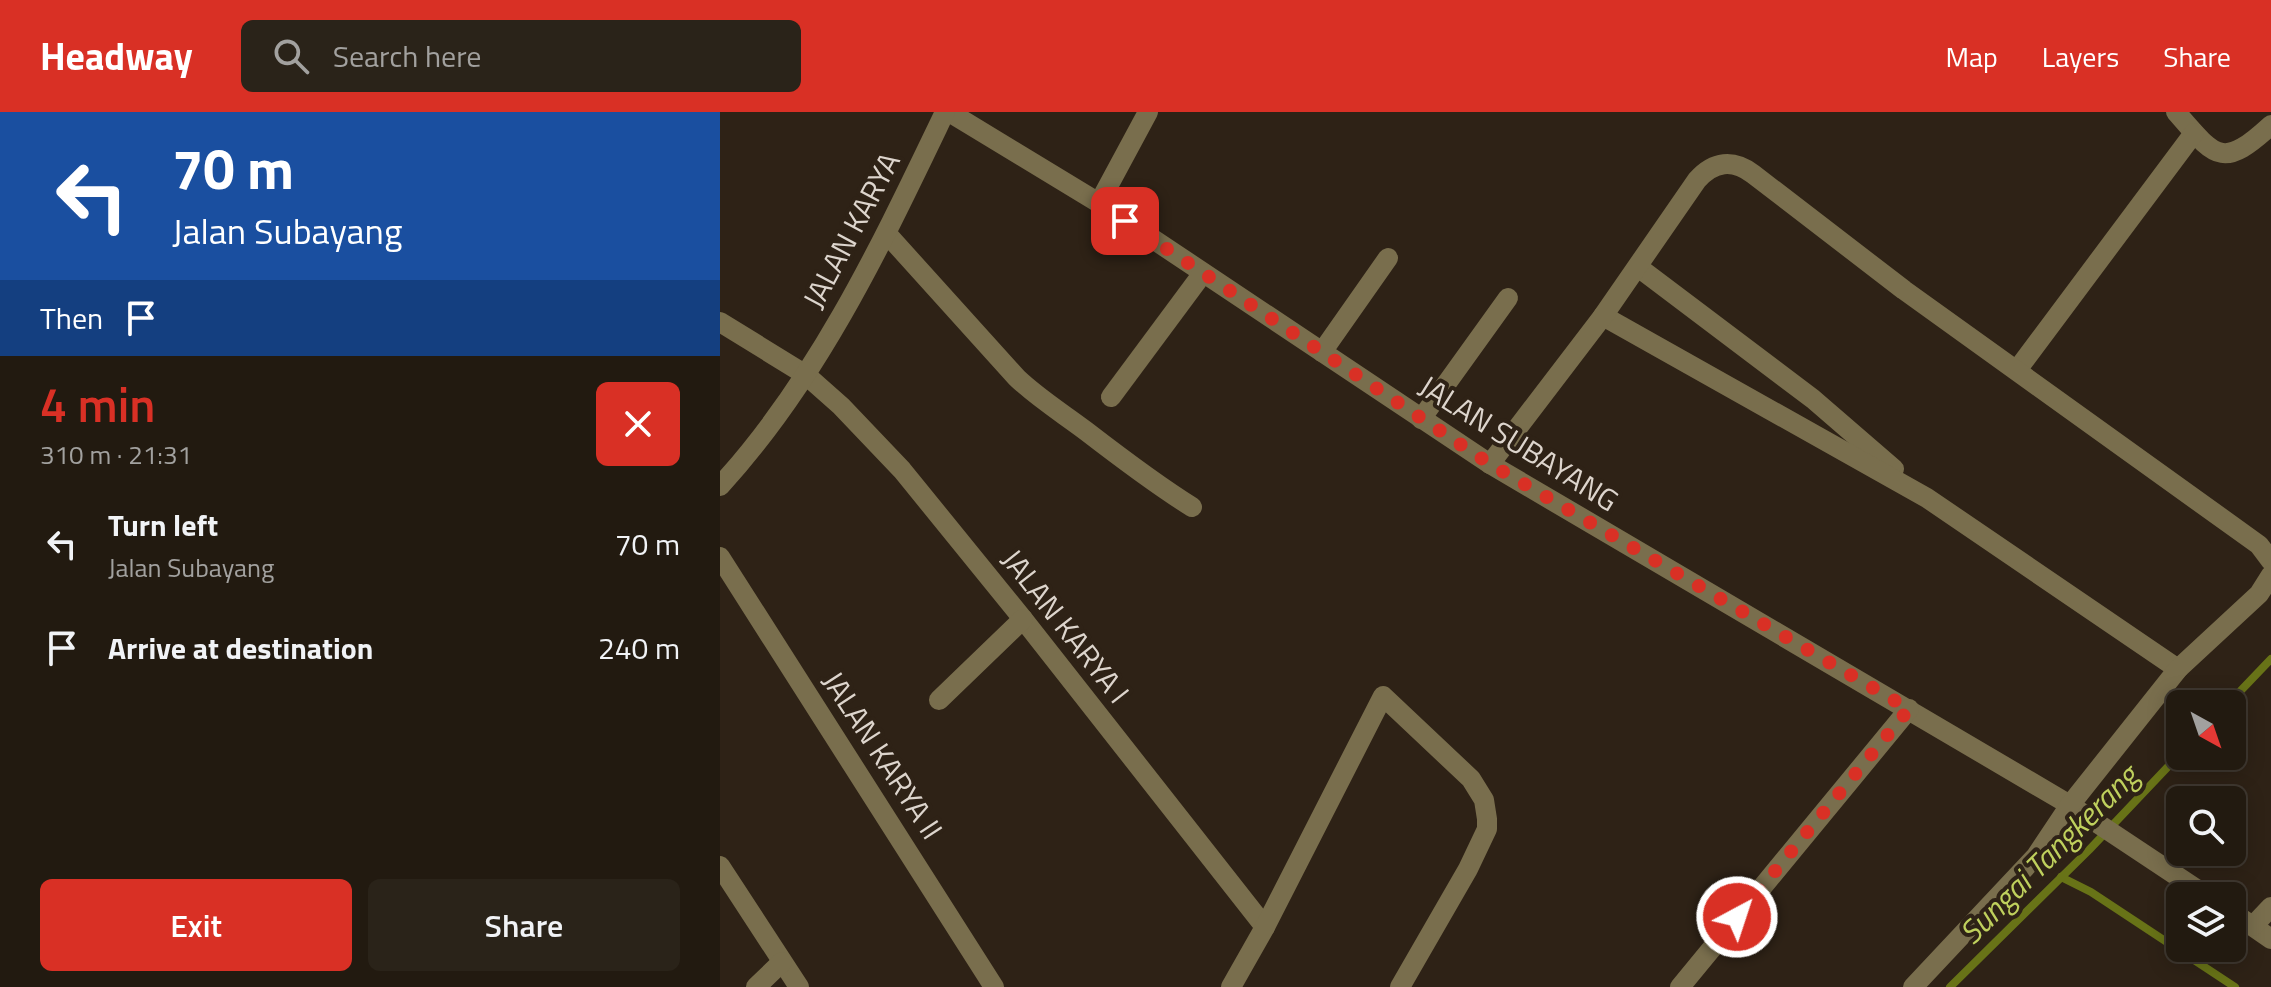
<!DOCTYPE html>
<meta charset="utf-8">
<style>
:root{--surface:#221a10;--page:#2a2319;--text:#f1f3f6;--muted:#a2a19f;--line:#3f3830;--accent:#d93025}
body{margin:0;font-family:"Titillium Web",sans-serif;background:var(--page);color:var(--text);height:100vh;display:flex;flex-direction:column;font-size:30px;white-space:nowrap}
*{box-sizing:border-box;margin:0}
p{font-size:26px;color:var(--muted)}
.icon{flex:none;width:44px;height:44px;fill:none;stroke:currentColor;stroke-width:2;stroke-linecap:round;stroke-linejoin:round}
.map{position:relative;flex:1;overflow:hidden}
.sheet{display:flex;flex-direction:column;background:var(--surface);width:720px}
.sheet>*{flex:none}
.hud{background:#1a4fa0;color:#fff;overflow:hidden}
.needle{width:52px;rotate:140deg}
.controls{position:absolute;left:1446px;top:578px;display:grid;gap:16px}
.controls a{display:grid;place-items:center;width:80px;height:80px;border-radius:12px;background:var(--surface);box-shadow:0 4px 20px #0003,0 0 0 2px var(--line);font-size:40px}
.pin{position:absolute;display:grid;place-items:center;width:68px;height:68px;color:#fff;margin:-34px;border-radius:16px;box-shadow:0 4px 12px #0006}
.me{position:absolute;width:88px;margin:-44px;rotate:40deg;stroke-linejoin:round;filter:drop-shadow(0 0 6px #0008)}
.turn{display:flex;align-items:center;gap:28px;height:168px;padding:0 40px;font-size:36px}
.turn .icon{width:104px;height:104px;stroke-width:2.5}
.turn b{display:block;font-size:56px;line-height:68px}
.then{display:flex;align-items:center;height:76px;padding:0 40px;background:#0003;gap:16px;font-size:30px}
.round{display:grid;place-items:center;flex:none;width:84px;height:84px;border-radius:12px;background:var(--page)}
.headline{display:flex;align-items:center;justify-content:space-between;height:136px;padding:0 40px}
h1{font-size:48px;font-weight:600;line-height:60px;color:var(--accent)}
.cta{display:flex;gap:16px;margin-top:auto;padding:16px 40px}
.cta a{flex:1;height:92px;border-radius:12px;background:var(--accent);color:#fff;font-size:32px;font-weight:600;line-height:92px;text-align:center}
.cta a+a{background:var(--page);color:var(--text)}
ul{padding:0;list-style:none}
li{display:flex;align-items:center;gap:24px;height:104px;padding:0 40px}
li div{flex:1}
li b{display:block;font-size:30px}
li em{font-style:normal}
header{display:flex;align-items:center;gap:48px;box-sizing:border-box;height:112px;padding:0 40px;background:var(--accent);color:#fff}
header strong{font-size:38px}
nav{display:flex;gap:44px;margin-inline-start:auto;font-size:28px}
.search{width:560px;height:72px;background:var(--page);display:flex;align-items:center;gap:20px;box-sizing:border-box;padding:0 28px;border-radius:12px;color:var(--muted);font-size:30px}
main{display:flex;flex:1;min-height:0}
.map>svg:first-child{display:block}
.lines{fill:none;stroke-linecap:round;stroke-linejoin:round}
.stream{stroke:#687317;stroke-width:8}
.minor{stroke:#796e4d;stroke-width:20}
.route{stroke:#d93025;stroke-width:14;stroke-dasharray:0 25.2}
.labels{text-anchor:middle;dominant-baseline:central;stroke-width:8;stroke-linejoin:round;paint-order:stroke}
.street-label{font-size:30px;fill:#ddd5cd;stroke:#2e2216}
.water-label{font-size:32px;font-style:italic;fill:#bfd05d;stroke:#2e2216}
</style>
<header>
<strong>Headway</strong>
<div class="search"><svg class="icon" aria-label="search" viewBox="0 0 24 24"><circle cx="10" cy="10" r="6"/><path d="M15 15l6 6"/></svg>Search here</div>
<nav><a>Map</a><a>Layers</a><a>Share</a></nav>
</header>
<main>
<section class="sheet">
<div class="hud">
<div class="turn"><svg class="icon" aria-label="left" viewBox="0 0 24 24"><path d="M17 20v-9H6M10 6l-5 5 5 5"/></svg><div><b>70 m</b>Jalan Subayang</div></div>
<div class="then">Then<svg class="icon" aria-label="arrive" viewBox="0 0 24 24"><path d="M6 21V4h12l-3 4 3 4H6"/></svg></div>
</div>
<div class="headline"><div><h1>4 min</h1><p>310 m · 21:31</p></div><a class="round" style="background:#d93025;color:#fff"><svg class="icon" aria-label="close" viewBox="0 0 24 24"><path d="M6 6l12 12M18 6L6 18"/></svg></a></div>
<ul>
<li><svg class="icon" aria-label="left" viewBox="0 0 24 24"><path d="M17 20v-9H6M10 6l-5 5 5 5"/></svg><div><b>Turn left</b><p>Jalan Subayang</p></div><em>70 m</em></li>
<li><svg class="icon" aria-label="arrive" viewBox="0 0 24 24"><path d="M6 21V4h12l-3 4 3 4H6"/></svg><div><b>Arrive at destination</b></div><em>240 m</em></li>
</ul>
<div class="cta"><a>Exit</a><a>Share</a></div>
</section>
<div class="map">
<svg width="1551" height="875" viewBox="0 0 1551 875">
<rect width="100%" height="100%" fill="#2e2216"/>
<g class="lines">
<!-- stream -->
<g class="stream">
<polyline points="1508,592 1551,547"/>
<polyline points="1341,765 1371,780 1515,875"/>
<polyline points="1230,875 1369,738 1460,642"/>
</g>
<!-- minor -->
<g class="minor">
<polyline points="229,0 379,91 770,352 1350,693 1487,784"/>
<path d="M1456,0c40,46 46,58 95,13"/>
<polyline points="379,91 428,0"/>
<path d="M167,122l130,144c21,20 45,35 69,53 35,27 69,53 106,76"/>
<polyline points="918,155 1093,287 1174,357"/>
<polyline points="883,204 1207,386 1458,557"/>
<polyline points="0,210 86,263 121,294 182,358 303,507 545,815"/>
<polyline points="602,240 668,146"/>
<polyline points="1297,258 1474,21"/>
<polyline points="391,285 483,161"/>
<polyline points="701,307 788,186"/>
<path d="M770,352l113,-148 94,-136c17,-19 36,-21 56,-6l151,116 355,255 12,16"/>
<path d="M0,374c99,-108 162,-243 225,-374"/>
<polyline points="0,445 274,875"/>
<polyline points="219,588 303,507"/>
<polyline points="0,754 79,875"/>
<polyline points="1512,800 1551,827"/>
<polyline points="1533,814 1551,795"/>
<polyline points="36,875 62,850"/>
<polyline points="511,875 545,815 663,584 751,667 764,688 767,707 767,717 748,757 680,875"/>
<polyline points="960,875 1189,597"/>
<polyline points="1193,875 1316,744 1350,693 1458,557 1539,482 1551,463"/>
</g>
</g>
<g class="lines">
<!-- route -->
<polyline class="route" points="405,109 770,352 1189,597 1017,805"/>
</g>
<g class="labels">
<!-- street labels -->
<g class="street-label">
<text transform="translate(131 118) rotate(-62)">JALAN KARYA</text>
<text transform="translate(799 331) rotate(32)">JALAN SUBAYANG</text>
<text transform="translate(346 514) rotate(52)">JALAN KARYA I</text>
<text transform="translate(163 643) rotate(57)">JALAN KARYA II</text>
</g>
<!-- water labels -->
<g class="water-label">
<text transform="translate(1328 742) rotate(-45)">Sungai Tangkerang</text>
</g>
</g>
</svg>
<div class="controls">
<a><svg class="needle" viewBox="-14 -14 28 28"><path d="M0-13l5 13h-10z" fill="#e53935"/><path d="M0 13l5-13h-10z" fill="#a2a19f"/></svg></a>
<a><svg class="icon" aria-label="search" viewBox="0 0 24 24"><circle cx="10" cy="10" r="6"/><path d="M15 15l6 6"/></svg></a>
<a><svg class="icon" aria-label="layers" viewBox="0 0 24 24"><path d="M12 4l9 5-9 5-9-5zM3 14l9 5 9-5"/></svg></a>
</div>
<div class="pin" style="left:405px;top:109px;background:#d93025"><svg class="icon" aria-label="arrive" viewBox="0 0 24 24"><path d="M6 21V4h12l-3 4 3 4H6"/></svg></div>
<svg class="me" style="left:1017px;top:805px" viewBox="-20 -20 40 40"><circle r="17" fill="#d93025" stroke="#fff" stroke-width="3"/><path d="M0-11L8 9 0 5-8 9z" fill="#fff"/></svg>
</div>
</main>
